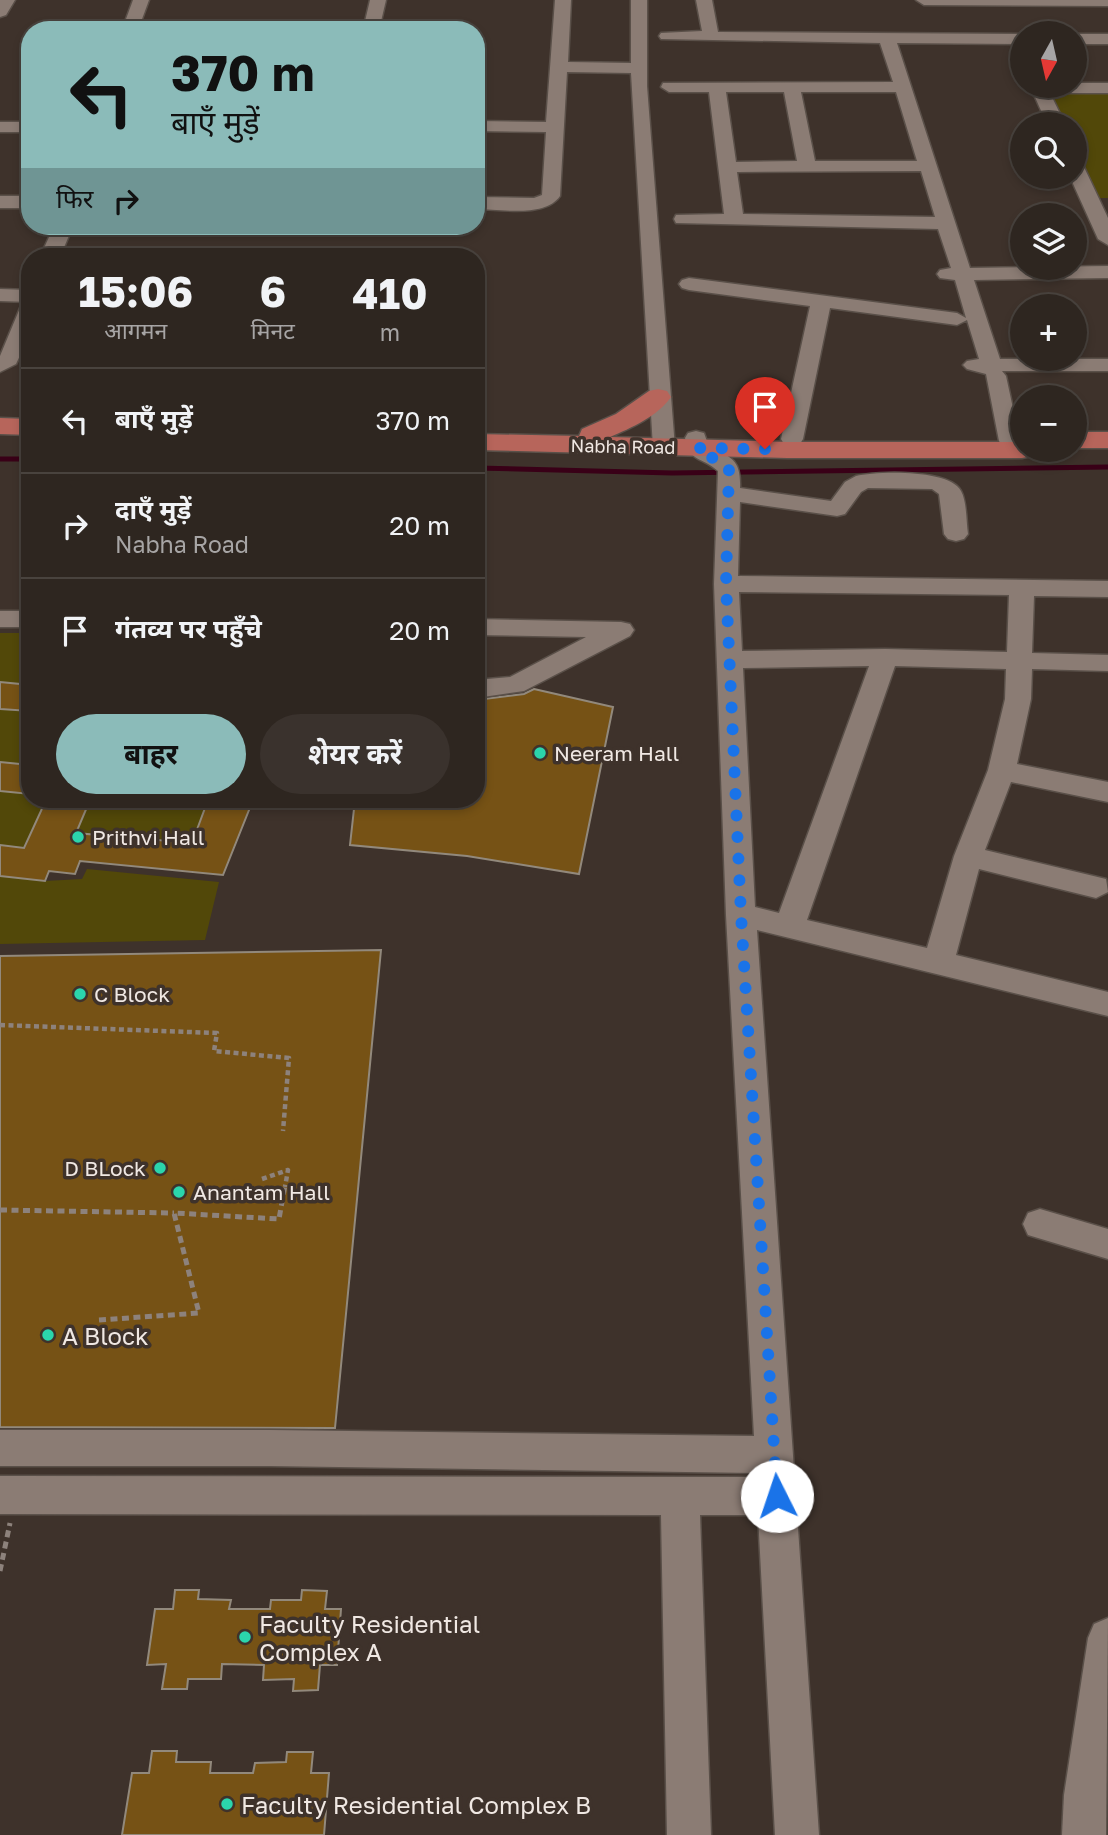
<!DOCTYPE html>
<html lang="hi">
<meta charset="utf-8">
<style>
:root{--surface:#2e2620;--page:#3a322d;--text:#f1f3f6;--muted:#a7a5a5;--line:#49433e;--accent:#8bbbb9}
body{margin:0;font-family:"Golos Text","Noto Sans Devanagari",sans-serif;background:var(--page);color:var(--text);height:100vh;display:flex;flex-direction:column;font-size:26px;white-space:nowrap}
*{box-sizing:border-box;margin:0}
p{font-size:23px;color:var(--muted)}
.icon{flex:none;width:38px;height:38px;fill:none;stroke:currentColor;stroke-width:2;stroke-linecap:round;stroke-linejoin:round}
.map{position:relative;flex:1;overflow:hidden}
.details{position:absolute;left:21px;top:248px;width:464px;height:560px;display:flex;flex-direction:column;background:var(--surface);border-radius:28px;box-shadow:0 4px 10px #0003,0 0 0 2px var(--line)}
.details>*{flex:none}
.banner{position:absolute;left:21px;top:21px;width:464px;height:214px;border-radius:28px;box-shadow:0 4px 10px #0003,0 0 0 2px var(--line);background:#8bbbb9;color:#111;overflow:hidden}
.needle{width:46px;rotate:188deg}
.controls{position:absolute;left:1010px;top:21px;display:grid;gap:14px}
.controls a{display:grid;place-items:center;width:77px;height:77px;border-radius:50%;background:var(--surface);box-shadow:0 4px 10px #0003,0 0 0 2px var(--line);font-size:35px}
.pin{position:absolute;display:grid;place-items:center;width:60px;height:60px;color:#fff;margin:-72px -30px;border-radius:50% 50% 50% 0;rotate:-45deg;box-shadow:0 0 7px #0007}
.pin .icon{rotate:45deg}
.me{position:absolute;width:77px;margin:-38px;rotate:356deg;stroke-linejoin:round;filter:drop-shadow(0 0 5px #0008)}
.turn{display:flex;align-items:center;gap:24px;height:147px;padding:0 35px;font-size:32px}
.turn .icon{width:91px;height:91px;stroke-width:2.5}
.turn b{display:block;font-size:49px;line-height:60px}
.then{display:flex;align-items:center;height:66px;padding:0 35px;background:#0003;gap:14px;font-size:26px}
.eta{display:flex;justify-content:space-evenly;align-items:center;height:119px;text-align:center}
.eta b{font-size:42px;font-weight:700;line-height:49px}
.cta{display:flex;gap:14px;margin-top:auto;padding:14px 35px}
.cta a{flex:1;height:80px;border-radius:42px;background:var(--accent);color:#111;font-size:28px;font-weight:700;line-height:80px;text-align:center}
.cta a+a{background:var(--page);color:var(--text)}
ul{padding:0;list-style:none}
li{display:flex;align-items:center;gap:21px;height:105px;padding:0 35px;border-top:2px solid var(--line)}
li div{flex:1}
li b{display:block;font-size:26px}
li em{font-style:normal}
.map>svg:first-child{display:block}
.green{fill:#524809}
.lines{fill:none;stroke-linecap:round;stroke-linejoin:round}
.stream{stroke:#390017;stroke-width:5}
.building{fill:#765215;stroke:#92897c;stroke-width:2}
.minor-casing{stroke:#5a5049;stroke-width:3}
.major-casing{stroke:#5a5049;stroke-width:3}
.path-far1{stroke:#8d827c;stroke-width:4.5;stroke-dasharray:5 3.5;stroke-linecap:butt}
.path{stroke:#8d827c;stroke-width:5;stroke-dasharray:7 4.5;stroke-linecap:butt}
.minor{fill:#8b7c74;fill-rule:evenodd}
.major{fill:#b7655b;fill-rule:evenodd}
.route{stroke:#1a73e8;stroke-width:12;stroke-dasharray:0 21.6}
.poi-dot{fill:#2bd5ac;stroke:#3e322b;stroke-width:2.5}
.labels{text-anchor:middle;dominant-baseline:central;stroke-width:7;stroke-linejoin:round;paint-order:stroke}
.far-street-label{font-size:18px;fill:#f0e8e3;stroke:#3e322b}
.poi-label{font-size:21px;fill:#f0e8e3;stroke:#3e322b;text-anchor:start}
.near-poi-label{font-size:24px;fill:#f0e8e3;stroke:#3e322b;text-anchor:start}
</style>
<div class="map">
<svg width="1108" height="1835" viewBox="0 0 1108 1835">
<rect width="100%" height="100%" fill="#3e322b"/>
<!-- green -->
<g class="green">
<polygon points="1051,92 1108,93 1108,198 1097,198 1075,146 1074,124 1065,124"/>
<polygon points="0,633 30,633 30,685 0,682"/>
<polygon points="0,709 30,712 30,765 0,762"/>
<polygon points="0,791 30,794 30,800 46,800 23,848 0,845"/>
<polygon points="90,800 208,800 192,843 76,833"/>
<polygon points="87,869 219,882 205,940 0,944 0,876 45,881 82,879"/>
</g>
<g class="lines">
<!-- stream -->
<g class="stream">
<polyline points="0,459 30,459"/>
<polyline points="476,468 672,473 1108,467"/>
</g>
</g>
<!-- building -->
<g class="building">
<polygon points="0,682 30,685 30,711 0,709"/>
<polygon points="534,689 613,707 579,874 467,856 350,845 355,800 476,800 476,700 524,694"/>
<polygon points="0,762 30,765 30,794 0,791"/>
<polygon points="46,800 90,800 76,833 192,843 208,800 253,800 223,875 80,861 75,874 49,871 45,881 0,876 0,845 24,848"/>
<polygon points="381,950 335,1428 0,1427 0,956"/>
<polygon points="175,1590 199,1590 198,1599 231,1600 229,1609 270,1609 271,1600 301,1600 302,1590 327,1591 325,1609 341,1609 337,1665 320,1665 318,1690 293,1691 294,1679 263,1680 264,1665 222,1664 221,1679 188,1679 187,1689 162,1689 166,1664 147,1665 155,1609 173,1609"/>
<polygon points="152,1751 177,1751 176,1762 211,1762 210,1773 253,1773 255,1763 286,1762 287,1752 313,1752 311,1773 329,1773 324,1835 122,1835 132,1773 149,1773"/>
</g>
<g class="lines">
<!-- minor casing -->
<g class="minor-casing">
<g id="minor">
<polygon points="0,0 15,0 6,15 0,17"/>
<polygon points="133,0 149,0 138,30 122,30"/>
<polygon points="370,0 386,0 379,30 363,30"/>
<path d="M555,0h16l-3,62 63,1v-63h16v86l28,362 -3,5h-16l-3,-5 -22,-375 -64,-1 -7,124c-15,22 -59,13 -84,13v-12l58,1 8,-3 4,-63 -70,-1v-10l70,1z"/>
<path d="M696,0h16l6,32 304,2v10l-125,-1 73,225 138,-2v12l-134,2 26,79h108v12h-106l4,5 16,74h4l-3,4h-16l-8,-13 -13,-67 -19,-5 -4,-4 4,-4 12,-2 -12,-39 -10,5 -127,-17 -27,131 -3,5h-16l-3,-5 29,-133 -121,-16 -7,-2 -3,-4 3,-4 7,-2 268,35 9,5 -11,-38 -15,-2 -3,-4 3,-4 11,-2 -13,-39 -262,-6 -2,-4 2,-4 48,-1 -15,-122h-40l-8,-5 2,-4 230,-1 -13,-39 -219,-4 -2,-3 2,-3 41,-2zM726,92h58l13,69 -61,1zM801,92h95l21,69h-102zM921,171l14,46 -192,-3 -6,-42z"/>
<polygon points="916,0 1108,0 1108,6 924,5"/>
<rect x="1074" y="34" width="34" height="10"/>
<polygon points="1074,83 1108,83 1108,93 1050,93 1065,124 1047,124 1030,86 1074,86"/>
<rect x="0" y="122" width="30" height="10"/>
<polygon points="1074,160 1083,165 1108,218 1108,245 1098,239 1070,177 1074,177"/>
<rect x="0" y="196" width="30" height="12"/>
<polygon points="54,226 73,226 60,257 40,257"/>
<polygon points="0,289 30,290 30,334 16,364 0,372 0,356 20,308 23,304 29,302 0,301"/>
<path d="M696,431l8,2 5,14c24,10 32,14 31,41l91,13 14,-19 11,-6c21,-5 94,-7 105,15 6,11 5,30 7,43l-4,5 -8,2 -8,-2 -4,-5 -5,-40 -7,-5 -64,-1 -7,4 -16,22 -8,2 -97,-14 -2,74 370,5v16l-74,-1 -2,57 76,2v16l-76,-2 -1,30 -14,65 91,18v20l-97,-20 -26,68 121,29 2,13 -12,6 -117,-29 -23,86 152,37v24l-351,-86 62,905h-44l-17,-320h-58l11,320h-44l-6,-320 -661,-1v-38l756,1v-4l-486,-7h-270v-36h270l484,6 -28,-521 -12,-331 4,-113c-17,-15 -28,-8 -33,-33l3,-5zM739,592l270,3 -2,57 -122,-3 -143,2zM869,666l-90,247 -24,-6 -12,-239zM895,666l111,3 -1,30 -17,71 -34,86 -27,92 -120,-28z"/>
<rect x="0" y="611" width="30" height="16"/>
<polygon points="476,619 621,622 630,624 634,630 630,636 524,691 476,698 476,680 510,677 586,637 476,635"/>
<polygon points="1040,1209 1108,1229 1108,1259 1028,1235 1023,1224 1028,1213"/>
<polygon points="1108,1618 1106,1835 1062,1835 1064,1795 1088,1638 1094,1624"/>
</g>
</g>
<!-- major casing -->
<g class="major-casing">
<g id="major">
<path d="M658,389l9,2 4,6c-13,19 -40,31 -61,40l177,5h235v8h14l-4,6 -10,2h-235l-311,-8v-16l103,2 3,-7 34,-15 33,-23z"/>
<polygon points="0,418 30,419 30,435 0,434"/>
<rect x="1074" y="432" width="34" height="16"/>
</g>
</g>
<!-- path-far1 -->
<g class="path-far1">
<polyline points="0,1025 217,1033 214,1051 289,1058 283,1131"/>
<polyline points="262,1179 288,1170 285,1187"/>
</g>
<!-- path -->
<g class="path">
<polyline points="0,1210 174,1213"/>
<polyline points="99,1320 199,1313 174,1213 279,1219 285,1185"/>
<polyline points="0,1571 10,1523"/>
</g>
<!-- minor -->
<use href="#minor" class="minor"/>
<!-- major -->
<use href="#major" class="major"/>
</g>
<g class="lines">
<!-- route -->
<path class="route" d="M765,449l-68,-1c8,11 24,9 32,21l-3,115 15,331 36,581"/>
</g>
<!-- markers -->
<g class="poi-dot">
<circle cx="540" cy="753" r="7"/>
<circle cx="78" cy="837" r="7"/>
<circle cx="80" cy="994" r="7"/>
<circle cx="160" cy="1168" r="7"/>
<circle cx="179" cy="1192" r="7"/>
<circle cx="48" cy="1335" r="7"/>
<circle cx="245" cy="1637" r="7"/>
<circle cx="227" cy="1804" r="7"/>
</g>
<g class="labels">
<!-- far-street labels -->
<g class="far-street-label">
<text transform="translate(623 446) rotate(1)">Nabha Road</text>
</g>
<!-- poi labels -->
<g class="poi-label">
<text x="554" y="753">Neeram Hall</text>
<text x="92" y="837">Prithvi Hall</text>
<text x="94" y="994">C Block</text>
<text x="146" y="1168" text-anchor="end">D BLock</text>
<text x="193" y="1192">Anantam Hall</text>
</g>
<!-- near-poi labels -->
<g class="near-poi-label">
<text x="62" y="1335">A Block</text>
<text x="259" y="1623">Faculty Residential<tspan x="259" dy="28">Complex A</tspan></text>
<text x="241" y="1804">Faculty Residential Complex B</text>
</g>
</g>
</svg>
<div class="controls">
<a><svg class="needle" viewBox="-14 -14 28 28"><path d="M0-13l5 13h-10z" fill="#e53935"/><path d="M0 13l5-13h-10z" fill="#a7a5a5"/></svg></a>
<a><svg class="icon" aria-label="search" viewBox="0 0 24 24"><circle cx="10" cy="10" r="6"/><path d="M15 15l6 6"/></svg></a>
<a><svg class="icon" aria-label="layers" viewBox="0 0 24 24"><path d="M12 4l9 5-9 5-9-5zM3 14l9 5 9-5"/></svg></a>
<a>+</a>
<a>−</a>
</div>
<div class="pin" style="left:765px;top:449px;background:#d93025"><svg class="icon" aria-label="arrive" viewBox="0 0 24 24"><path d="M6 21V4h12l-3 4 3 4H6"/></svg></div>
<svg class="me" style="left:777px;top:1496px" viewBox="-20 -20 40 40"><circle r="19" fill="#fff"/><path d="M0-13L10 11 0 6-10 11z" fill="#1a73e8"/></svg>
<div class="banner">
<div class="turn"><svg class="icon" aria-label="left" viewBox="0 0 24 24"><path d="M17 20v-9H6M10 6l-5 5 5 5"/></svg><div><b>370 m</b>बाएँ मुड़ें</div></div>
<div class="then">फिर<svg class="icon" aria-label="right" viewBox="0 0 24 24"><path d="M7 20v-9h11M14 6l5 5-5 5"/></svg></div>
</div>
<section class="details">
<div class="eta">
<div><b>15:06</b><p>आगमन</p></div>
<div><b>6</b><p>मिनट</p></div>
<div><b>410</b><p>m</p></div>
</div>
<ul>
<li><svg class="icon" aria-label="left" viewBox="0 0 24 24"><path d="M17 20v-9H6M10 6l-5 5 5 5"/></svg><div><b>बाएँ मुड़ें</b></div><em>370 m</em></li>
<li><svg class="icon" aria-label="right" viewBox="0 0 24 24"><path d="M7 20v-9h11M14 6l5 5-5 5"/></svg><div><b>दाएँ मुड़ें</b><p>Nabha Road</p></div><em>20 m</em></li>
<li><svg class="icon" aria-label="arrive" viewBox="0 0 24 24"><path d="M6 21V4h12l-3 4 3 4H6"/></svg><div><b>गंतव्य पर पहुँचे</b></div><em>20 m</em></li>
</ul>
<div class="cta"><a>बाहर</a><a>शेयर करें</a></div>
</section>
</div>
